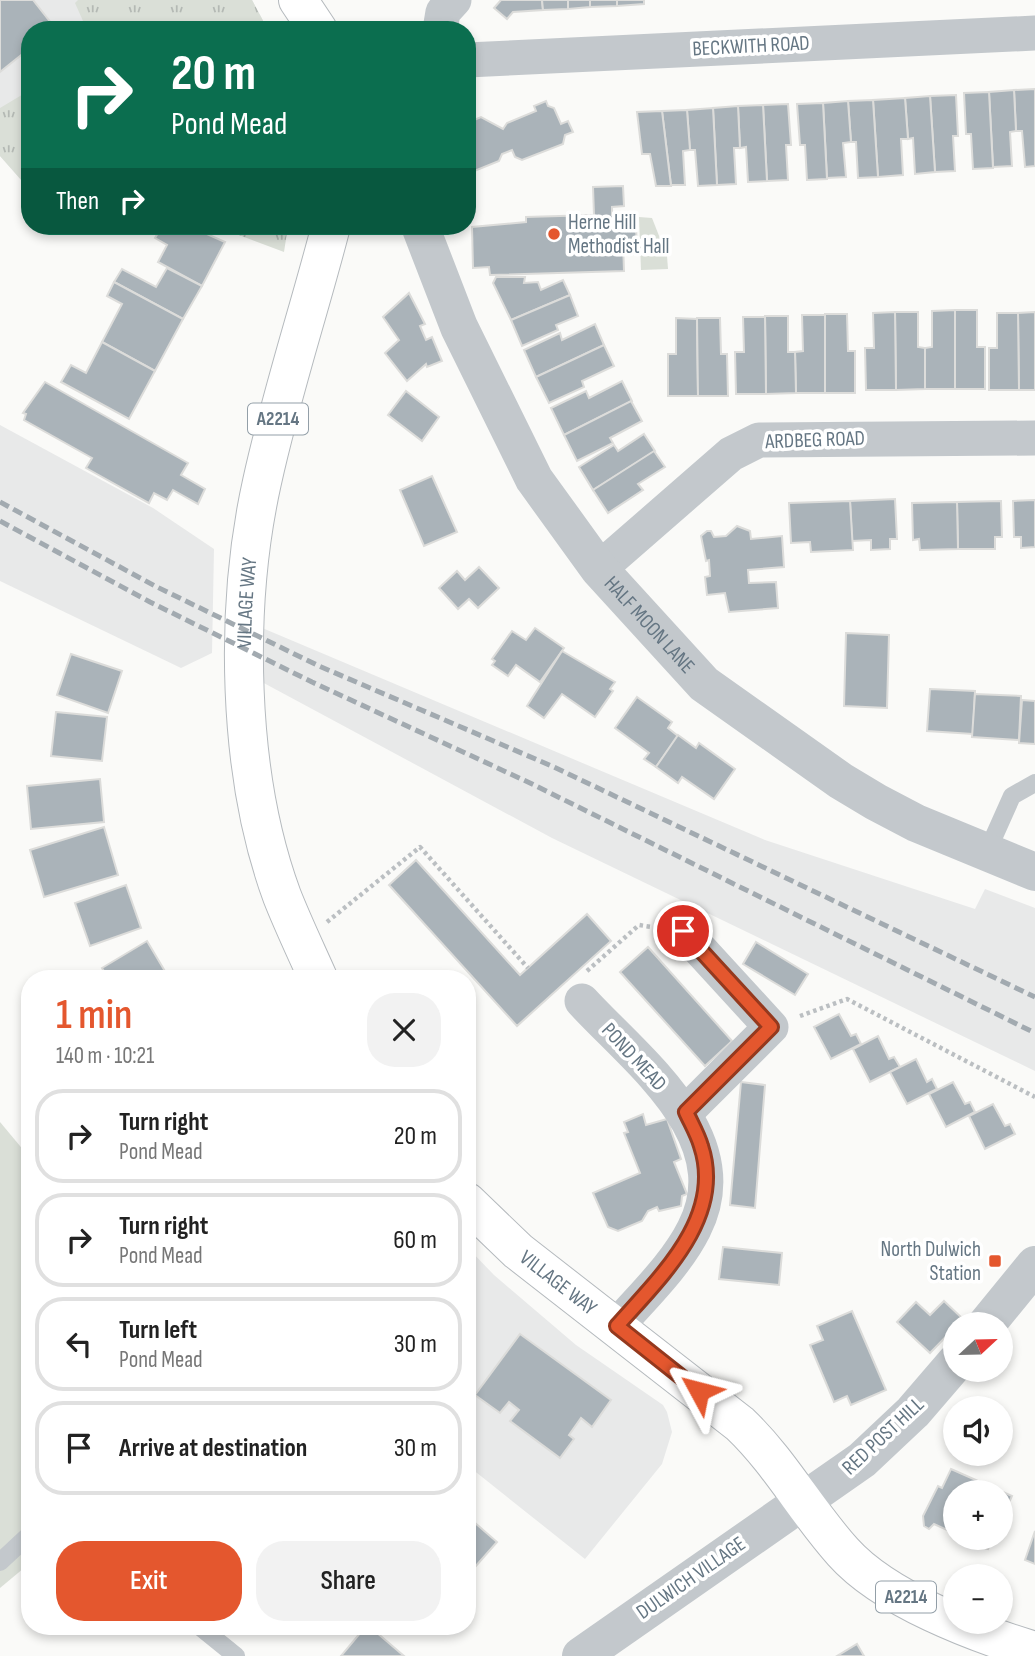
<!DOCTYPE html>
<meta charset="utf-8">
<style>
:root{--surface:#fff;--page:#f2f2f2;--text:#222;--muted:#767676;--line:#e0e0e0;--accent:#e4572e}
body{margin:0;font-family:"Sofia Sans Condensed",sans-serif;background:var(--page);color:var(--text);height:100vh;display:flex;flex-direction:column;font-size:26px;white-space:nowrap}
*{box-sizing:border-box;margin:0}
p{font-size:23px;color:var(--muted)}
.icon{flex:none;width:38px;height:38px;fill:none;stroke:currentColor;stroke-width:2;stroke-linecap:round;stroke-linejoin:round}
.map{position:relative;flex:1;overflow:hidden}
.panel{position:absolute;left:21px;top:970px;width:455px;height:665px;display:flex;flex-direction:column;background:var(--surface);border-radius:28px;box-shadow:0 4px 10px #0003}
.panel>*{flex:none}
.guide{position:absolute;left:21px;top:21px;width:455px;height:214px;border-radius:28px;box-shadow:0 4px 10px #0003;background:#0b6e4f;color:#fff;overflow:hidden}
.needle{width:46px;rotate:68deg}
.controls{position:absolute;left:943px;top:1312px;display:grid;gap:14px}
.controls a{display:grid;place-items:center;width:70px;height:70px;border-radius:50%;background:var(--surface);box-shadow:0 4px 10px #0003;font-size:35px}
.pin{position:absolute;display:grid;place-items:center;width:60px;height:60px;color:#fff;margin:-30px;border:4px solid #fff;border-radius:50%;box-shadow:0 2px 7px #0007}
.me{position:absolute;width:77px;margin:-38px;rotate:308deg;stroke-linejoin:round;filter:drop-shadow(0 0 5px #0008)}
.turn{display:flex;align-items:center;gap:24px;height:147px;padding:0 35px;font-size:32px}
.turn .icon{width:91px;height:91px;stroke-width:2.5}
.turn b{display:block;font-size:49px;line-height:60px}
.then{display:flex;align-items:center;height:66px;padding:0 35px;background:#0003;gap:14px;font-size:26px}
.round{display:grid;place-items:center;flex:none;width:74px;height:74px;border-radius:28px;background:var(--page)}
.head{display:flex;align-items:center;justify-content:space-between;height:119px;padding:0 35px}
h1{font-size:42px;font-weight:600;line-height:52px;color:var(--accent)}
.action{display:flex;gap:14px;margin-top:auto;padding:14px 35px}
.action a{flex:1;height:80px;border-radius:28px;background:var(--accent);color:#fff;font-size:28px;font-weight:600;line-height:80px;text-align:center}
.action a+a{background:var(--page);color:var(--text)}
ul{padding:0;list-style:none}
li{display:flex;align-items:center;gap:21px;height:94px;margin:0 14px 10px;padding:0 21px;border:4px solid var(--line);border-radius:28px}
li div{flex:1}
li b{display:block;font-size:26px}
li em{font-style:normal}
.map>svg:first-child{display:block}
.built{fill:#e8e9e9}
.park{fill:url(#park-tufts)}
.garden{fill:#dadfd7}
.building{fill:#aab3b9;stroke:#dcdcda;stroke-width:2}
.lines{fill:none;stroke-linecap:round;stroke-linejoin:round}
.primary-casing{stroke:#b5babe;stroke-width:40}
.path{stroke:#bbbfc2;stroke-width:4.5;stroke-dasharray:3.5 3.5;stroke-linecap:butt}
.service{stroke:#c3c8cc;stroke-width:18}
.minor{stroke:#c3c8cc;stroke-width:35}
.tertiary{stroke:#c3c8cc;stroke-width:38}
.primary{stroke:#fff;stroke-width:38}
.rail{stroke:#a2aab0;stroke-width:5;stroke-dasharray:10 5;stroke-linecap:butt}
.route-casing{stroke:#94391e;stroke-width:18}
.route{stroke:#e4572e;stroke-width:12}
.poi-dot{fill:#e4572e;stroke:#fff;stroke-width:2.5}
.labels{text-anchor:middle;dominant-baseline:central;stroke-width:7;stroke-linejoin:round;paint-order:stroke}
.shield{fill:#fff;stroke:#939fa8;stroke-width:2}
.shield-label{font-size:19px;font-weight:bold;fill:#657683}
.street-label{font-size:21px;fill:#657683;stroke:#fff}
.poi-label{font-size:21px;fill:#657683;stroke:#fff;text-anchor:start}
</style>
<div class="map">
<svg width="1035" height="1656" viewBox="0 0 1035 1656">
<defs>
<pattern id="park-tufts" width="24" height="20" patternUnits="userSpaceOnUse" patternTransform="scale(1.75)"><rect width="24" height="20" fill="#dadfd7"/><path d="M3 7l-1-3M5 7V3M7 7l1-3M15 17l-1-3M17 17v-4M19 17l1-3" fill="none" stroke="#b4b9b4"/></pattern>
</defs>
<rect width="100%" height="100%" fill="#fafaf8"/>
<!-- built -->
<g class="built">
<polygon points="0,0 252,0 268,30 30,30 30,190 0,156"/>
<polygon points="0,425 153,508 214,549 212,653 181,668 0,581"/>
<polygon points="234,616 765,840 975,909 985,889 1035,908 1035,1071 552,838 236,668"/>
<polygon points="467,1247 494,1275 576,1345 663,1405 667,1412 672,1432 662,1464 585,1559 467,1465"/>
</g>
<!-- park -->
<g class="park">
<polygon points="78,0 252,0 268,30 87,30 75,3"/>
<polygon points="30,90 30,190 0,156 0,108"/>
<polygon points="198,226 288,226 284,252 231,232"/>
</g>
<!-- garden -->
<g class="garden">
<polygon points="639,217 652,218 667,256 668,269 641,270"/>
<polygon points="0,1122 30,1158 30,1563 0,1588"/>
</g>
<!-- building -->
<g class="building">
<polygon points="0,0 33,0 55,28 30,30 30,48 0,72"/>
<polygon points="501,0 542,0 543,10 513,12 507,19 494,8"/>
<polygon points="542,0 568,0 568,9 543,10"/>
<polygon points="568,0 590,0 590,7 568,9"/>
<polygon points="590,0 617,0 617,6 590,7"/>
<polygon points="617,0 644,0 644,4 617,6"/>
<polygon points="1035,89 1035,166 1025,167 1022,131 1016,131 1014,90"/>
<polygon points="1014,90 1016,131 1010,132 1012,166 993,167 989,92"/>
<polygon points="989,92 993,168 973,169 971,134 966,134 964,93"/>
<polygon points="956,95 958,136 953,136 955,171 935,172 930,96"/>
<polygon points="930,96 935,172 915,174 913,138 908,139 905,98"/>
<polygon points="905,98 908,139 901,139 903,175 878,177 873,100"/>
<polygon points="873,100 878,177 858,178 856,142 851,142 848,101"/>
<polygon points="546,101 548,106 554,108 561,124 568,121 573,132 565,135 563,144 522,160 515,157 512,150 502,154 499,161 467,174 467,123 481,117 503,129 507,123 536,111 534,106"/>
<polygon points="848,101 851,142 843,143 846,177 827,178 823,103"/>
<polygon points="823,103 827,179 807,180 805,145 800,145 797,104"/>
<polygon points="788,104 791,145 786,145 788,180 767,181 763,105"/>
<polygon points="763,105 767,181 748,182 746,147 740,148 738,106"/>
<polygon points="738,106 740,148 734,148 736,184 717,185 713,108"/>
<polygon points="713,108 717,185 698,186 695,150 690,150 687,110"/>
<polygon points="687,110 690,150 683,151 685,185 671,185 662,111"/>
<polygon points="662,111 671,186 656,186 650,154 642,154 637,112"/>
<polygon points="623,186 624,206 612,207 612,215 635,218 637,242 623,242 624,271 490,275 489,267 473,268 472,227 526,222 526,217 594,215 593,187"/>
<polygon points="189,226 225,242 202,286 158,262 167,245 155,238 161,228 185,233"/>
<polygon points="167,268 202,286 183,319 114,282 122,269 156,287"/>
<polygon points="496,277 525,277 524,283 538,282 541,290 563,280 570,295 511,320 493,283"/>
<polygon points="114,282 183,319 155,371 102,342 122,304 107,296"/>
<polygon points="409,293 425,324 420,326 426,340 432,337 442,361 427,367 426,364 407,381 385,353 399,340 383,317"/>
<polygon points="570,295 578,316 556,325 558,330 522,346 511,320"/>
<polygon points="955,310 955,389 925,389 925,348 932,347 932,311"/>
<polygon points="955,310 977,310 977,347 985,347 985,389 955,389"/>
<polygon points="895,312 918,312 918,347 925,348 925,389 896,390"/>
<polygon points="895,312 896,390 866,390 865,348 874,348 873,313"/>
<polygon points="1035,312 1035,390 1019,390 1018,313"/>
<polygon points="997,313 1018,313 1019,390 989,390 989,348 997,348"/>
<polygon points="825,314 847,314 848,351 855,351 855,393 825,393"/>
<polygon points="802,315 825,315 825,393 796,393 795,352 803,351"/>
<polygon points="765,316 788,316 788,352 795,352 796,393 766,394"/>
<polygon points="743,317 765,317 766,394 736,394 735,352 744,352"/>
<polygon points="676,318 697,319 698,396 668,396 668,354 676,354"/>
<polygon points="697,318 720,318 721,354 727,354 728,396 698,396"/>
<polygon points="595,324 604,345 536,377 524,350 560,333 562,340"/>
<polygon points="102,342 155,371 129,419 61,382 71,365 86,373"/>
<polygon points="604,345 614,366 582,381 584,387 549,403 536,377"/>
<polygon points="622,381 632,401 564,435 551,408 586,391 589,398"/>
<polygon points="45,382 188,463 181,475 205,489 198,504 173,490 167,500 154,493 149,503 86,468 92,458 24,420 26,414 23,413"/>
<polygon points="406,391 439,417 422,441 388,415"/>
<polygon points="631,401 642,421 610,438 613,443 577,461 564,435"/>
<polygon points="644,434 655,451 593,490 579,467 614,445 618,451"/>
<polygon points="654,451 665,467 638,484 643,490 608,513 593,490"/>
<polygon points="432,476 457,532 424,546 400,490"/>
<polygon points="895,499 897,539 890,539 890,549 871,550 871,540 852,541 850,501"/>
<polygon points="1035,500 1035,547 1021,548 1021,537 1014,537 1013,501"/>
<polygon points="850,501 853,550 811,552 810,542 791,543 789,503"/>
<polygon points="1001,501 1002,537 995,537 995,549 958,549 957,502"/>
<polygon points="957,502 958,549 920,550 919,539 913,540 912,503"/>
<polygon points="737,526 750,531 751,539 782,536 784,567 748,570 749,583 776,582 778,608 729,612 725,593 707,595 705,577 710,576 709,560 706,561 701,536 707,531 711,531 714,537 726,536"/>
<polygon points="479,567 499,588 478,608 469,599 458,609 439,588 457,571 465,580"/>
<polygon points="535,628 564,648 540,682 516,665 508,676 492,665 495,661 492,659 512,631 526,640"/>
<polygon points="846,633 889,635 887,708 844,706"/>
<polygon points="562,651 615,682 610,689 613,691 595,717 562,694 544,718 527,706"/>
<polygon points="71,654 122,671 108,713 57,695"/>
<polygon points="930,689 975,691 973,734 927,731"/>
<polygon points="975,694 1021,696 1019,740 972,737"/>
<polygon points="637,697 672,722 668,728 678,736 656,767 644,759 649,753 615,728"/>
<polygon points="1022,700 1035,701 1035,744 1019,743"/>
<polygon points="56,712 107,717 102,761 51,756"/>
<polygon points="678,735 696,748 699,743 735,769 714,799 682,777 678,783 656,767"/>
<polygon points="100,779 104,822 31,829 27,786"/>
<polygon points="104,827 118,875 44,897 30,850"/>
<polygon points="416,860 520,975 587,914 611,941 517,1026 389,885"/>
<polygon points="126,885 141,928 90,946 75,903"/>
<polygon points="147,941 169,978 108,978 102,968"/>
<polygon points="756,942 808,974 795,995 743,964"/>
<polygon points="648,947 732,1041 705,1066 620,972"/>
<polygon points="839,1014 851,1036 856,1034 861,1044 831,1059 814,1027"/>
<polygon points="878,1036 889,1059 894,1057 900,1067 870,1082 853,1049"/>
<polygon points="916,1059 927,1082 932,1079 937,1089 907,1104 890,1072"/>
<polygon points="741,1082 765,1085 755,1208 730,1205"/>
<polygon points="953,1082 965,1104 970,1102 975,1112 946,1127 929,1094"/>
<polygon points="993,1104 1005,1126 1010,1124 1015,1134 985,1149 969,1116"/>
<polygon points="643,1114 646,1125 667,1119 681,1159 674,1162 687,1194 682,1196 681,1206 659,1211 657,1207 648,1211 642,1221 618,1231 608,1227 593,1193 640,1173 624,1133 628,1132 624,1122"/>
<polygon points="723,1247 782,1253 779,1285 719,1279"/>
<polygon points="944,1301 963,1319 930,1353 897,1322 916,1302 930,1315"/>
<polygon points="852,1311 886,1390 851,1405 847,1396 834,1402 810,1345 823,1340 817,1326"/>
<polygon points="520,1334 611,1400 592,1427 581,1418 569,1435 574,1439 560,1458 510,1421 519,1410 509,1402 500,1413 475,1395"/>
<polygon points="951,1469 1012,1496 1001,1520 1001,1493 956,1493 956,1534 934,1524 929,1529 924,1526 923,1516 938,1486 942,1488"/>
<polygon points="467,1516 497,1542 467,1576"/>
<polygon points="1035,1531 1035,1564 1025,1560"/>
<polygon points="964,1538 993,1538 988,1549 969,1544"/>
<polygon points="366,1626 369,1626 404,1656 341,1656"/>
<polygon points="857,1644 864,1656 837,1656"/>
</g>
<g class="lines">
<!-- primary casing -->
<g class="primary-casing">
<g id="primary">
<polyline points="298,0 318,30"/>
<path id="s2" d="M318,978c-12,-27 -25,-54 -36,-82 -45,-122 -48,-288 -20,-414 19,-87 47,-171 69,-256"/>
<path id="s3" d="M467,1202l51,49 222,173c40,38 66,87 103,128 42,47 132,81 192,99"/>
</g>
</g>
<!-- path -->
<g class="path">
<polyline points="327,922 420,847 528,968"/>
<polyline points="587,971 639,925 652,927"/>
<polyline points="800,1016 847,999 1035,1097"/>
</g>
<!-- service -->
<g class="service">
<polyline points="987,852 1012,796 1035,783"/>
<polyline points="0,1562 30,1534"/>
<polyline points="199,1626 236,1656"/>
</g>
<!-- minor -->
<g class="minor">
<polyline points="440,30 443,12 454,0"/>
<polyline points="467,60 1035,33"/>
<polyline points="599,569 731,454 759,440 1035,438"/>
<polyline points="683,931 771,1027 686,1112"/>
<path d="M582,1001c55,60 159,136 112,228 -18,36 -51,67 -77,97"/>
</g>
<!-- tertiary -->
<g class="tertiary">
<path id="s1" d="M420,226l39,101 75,152 65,90 105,115 137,97 35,21 40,21 119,49"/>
<polyline points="986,1325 1035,1265"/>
<polyline points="581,1656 862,1460 913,1412 956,1362"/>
</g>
<!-- primary -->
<use href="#primary" class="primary"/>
<!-- rail -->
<g class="rail">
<polyline points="0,502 155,586 319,666 554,767 1035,997"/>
<polyline points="0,521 150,602 312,682 530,783 1035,1033"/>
</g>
</g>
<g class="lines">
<!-- route casing -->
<g class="route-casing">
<path id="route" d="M683,931l88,96 -85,85c5,11 12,23 15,34 24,72 -42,132 -84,180l82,65"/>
</g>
<!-- route -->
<use href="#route" class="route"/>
</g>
<!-- markers -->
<g class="poi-dot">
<circle cx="554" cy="234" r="7"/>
<rect x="988" y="1254" width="14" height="14" rx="3.5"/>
</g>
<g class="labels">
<!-- shield labels -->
<g class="shield">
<rect x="248" y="403.5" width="60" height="31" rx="5"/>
<rect x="876" y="1581.5" width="60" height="31" rx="5"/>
</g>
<g class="shield-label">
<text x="278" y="419">A2214</text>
<text x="906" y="1597">A2214</text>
</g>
<!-- street labels -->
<g class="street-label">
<text transform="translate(751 46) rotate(-3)">BECKWITH ROAD</text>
<text transform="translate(815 440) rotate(-2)">ARDBEG ROAD</text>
<text stroke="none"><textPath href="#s2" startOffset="387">VILLAGE WAY</textPath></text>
<text stroke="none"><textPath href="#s1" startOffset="464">HALF MOON LANE</textPath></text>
<text transform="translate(634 1057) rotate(47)">POND MEAD</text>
<text stroke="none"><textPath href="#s3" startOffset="122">VILLAGE WAY</textPath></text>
<text transform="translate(883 1436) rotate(-43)">RED POST HILL</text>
<text transform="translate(691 1578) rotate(-35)">DULWICH VILLAGE</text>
</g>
<!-- poi labels -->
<g class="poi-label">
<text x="568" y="222">Herne Hill<tspan x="568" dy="24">Methodist Hall</tspan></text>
<text x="981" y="1249" text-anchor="end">North Dulwich<tspan x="981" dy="24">Station</tspan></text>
</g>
</g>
</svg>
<div class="controls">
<a><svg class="needle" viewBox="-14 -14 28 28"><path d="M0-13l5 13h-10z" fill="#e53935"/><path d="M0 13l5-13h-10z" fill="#767676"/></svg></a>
<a><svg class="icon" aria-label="sound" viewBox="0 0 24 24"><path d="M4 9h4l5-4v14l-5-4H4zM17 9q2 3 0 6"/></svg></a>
<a>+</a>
<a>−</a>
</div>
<div class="pin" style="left:683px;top:931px;background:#d93025"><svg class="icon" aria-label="arrive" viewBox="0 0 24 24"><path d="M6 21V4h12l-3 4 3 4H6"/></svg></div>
<svg class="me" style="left:699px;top:1391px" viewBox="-20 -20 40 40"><path d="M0-17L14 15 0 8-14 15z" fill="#e4572e" stroke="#fff" stroke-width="4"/></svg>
<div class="guide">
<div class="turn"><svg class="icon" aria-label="right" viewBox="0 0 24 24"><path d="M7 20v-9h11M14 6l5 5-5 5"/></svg><div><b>20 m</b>Pond Mead</div></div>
<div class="then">Then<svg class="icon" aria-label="right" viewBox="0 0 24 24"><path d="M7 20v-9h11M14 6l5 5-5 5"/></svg></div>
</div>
<section class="panel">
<div class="head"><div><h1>1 min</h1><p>140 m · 10:21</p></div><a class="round"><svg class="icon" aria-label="close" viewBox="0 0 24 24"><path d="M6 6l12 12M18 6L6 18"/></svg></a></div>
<ul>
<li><svg class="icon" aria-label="right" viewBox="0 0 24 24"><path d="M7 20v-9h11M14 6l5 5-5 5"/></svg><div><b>Turn right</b><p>Pond Mead</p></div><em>20 m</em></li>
<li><svg class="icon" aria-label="right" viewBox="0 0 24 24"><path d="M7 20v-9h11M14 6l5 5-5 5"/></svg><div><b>Turn right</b><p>Pond Mead</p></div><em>60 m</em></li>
<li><svg class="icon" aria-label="left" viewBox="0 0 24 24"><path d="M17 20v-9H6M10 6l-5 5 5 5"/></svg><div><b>Turn left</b><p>Pond Mead</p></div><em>30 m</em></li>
<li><svg class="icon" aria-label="arrive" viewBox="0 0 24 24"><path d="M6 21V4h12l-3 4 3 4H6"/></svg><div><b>Arrive at destination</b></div><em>30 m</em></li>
</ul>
<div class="action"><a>Exit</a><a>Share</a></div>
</section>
</div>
